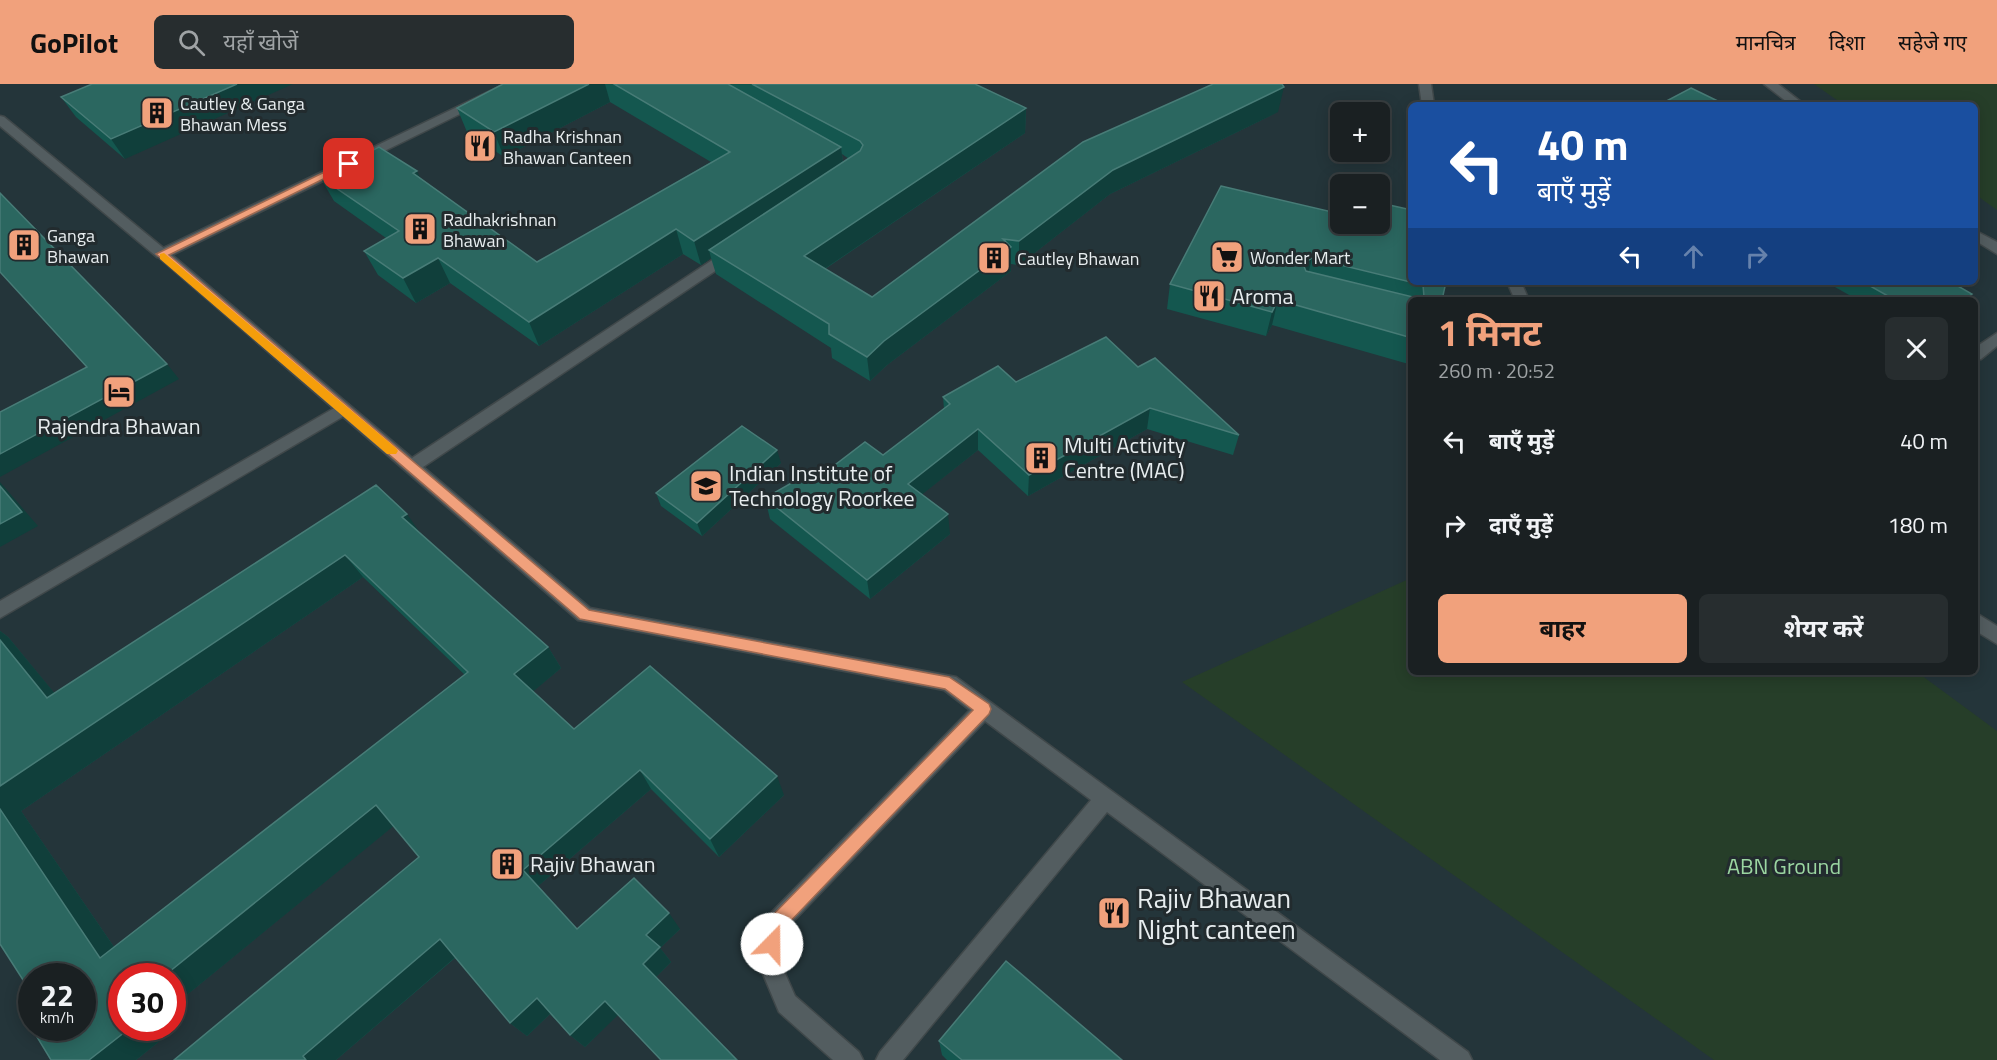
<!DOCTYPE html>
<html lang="hi">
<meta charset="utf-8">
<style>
:root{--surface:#1a2022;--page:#272d2f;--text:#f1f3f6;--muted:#9fa3a5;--line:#383e40;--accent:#f1a17c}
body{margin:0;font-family:"Titillium Web","Noto Sans Devanagari",sans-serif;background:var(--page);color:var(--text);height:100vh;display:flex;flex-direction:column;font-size:22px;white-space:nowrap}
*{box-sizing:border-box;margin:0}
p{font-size:20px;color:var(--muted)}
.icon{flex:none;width:33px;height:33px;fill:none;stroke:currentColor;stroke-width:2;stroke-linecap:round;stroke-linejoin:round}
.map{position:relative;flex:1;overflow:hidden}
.sheet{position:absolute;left:1408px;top:213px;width:570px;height:378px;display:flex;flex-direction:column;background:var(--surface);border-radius:9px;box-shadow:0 3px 15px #0003,0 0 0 2px var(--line)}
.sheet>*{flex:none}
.guide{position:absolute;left:1408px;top:18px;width:570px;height:183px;border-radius:9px;box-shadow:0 3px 15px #0003,0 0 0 2px var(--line);background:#1a4fa0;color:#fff;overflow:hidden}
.tools{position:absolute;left:1330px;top:18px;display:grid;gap:12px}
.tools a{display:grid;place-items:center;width:60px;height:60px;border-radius:9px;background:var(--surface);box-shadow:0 3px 15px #0003,0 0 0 2px var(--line);font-size:30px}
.speed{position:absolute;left:18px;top:879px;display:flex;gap:12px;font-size:30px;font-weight:700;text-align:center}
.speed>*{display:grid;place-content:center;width:78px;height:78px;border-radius:50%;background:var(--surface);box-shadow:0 3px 15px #0003,0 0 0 2px var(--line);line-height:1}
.speed small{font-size:15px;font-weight:400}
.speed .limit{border:9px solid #d22;background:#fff;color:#111}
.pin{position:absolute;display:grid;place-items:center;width:51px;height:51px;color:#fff;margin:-26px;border-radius:12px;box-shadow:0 3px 9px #0006}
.me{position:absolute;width:66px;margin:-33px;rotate:22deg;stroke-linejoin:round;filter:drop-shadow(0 0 4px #0008)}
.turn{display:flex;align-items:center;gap:21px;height:126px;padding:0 30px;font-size:27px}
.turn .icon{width:78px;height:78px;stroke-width:2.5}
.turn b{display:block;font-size:42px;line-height:51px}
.lanes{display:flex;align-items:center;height:57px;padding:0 30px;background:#0003;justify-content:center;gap:30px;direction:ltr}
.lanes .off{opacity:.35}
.round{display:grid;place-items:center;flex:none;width:63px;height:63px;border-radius:9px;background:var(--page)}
.headline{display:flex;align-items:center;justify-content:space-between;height:102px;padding:0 30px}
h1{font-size:36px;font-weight:700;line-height:45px;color:var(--accent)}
.button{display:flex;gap:12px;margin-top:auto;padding:12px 30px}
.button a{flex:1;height:69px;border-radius:9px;background:var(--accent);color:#111;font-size:24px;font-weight:700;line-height:69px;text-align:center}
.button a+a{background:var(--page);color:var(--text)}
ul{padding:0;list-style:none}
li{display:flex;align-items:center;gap:18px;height:84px;padding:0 30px}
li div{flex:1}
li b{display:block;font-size:22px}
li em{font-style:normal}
header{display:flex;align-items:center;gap:36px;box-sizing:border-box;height:84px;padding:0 30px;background:var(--accent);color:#111}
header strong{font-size:28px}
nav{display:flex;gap:33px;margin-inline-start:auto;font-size:21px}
.search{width:420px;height:54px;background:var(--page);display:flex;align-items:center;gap:15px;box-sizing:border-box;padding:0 21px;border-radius:9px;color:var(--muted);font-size:22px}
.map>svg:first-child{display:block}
.built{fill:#24353a;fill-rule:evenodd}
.green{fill:#263e29}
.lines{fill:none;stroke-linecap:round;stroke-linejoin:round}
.lane-casing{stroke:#40484a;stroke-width:3}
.street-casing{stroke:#40484a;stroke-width:3}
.lane{fill:#535d60;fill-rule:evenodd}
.street{fill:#535d60;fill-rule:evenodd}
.wall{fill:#14574f;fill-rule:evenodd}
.shaded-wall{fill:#103f3b}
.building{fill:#2b6760;stroke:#487c77;stroke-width:1.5;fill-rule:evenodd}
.route{fill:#f1a17c;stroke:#9d6951;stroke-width:1.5}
.slow{fill:#f59e0b}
.labels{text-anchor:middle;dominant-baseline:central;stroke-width:6;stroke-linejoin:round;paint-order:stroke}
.far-poi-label{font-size:18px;fill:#e7edef;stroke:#222b2e;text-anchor:start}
.poi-label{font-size:22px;fill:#e7edef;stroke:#222b2e;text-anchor:start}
.park-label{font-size:22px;fill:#9bd6a1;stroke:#222b2e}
.near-poi-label{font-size:27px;fill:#e7edef;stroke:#222b2e;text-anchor:start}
</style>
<header>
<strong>GoPilot</strong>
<div class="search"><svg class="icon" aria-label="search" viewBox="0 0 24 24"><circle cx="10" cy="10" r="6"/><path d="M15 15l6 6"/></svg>यहाँ खोजें</div>
<nav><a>मानचित्र</a><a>दिशा</a><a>सहेजे गए</a></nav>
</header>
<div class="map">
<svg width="1997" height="976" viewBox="0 0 1997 976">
<rect width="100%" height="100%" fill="#222b2e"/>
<!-- built -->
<path class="built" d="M0,0h1997v976h-1997zM1412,21h564v177h-564zM1341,28h39v40h-39zM1341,100h39v40h-39zM1412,216h564v372h-564zM32,892h50v52h-50zM122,892h50v52h-50z"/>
<!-- green -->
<g class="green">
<polygon points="1814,0 1997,0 1997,126 1976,111 1976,21 1844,21"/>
<polygon points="1411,494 1412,588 1917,588 1997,647 1997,976 1714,976 1182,598"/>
</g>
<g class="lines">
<!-- lane casing -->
<g class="lane-casing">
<g id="lane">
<polygon points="1764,0 1778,0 1805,21 1791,21"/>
<polygon points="0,32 4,33 167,167 169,170 167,173 157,173 0,42"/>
<polygon points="1976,147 1997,158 1997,170 1976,157"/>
<polygon points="1997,249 1997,262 1981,275 1976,276 1976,263"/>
<polygon points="343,319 349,321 351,325 349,329 0,534 0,517"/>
</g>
</g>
<!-- street casing -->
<g class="street-casing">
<g id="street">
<polygon points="505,0 521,0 172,171 412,374 729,165 739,165 741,168 739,171 423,383 590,524 956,593 1468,968 1472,976 1440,976 1107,728 903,976 876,976 880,968 1091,716 985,637 784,847 780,878 795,912 859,968 863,976 833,976 779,928 758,878 766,834 970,626 944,606 578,536 155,170 157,167"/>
<polygon points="1419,0 1431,0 1434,21 1422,21"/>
<polygon points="1507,198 1521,198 1529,216 1515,216"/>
<polygon points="1976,529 1997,542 1997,560 1976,547"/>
</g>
</g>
<!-- lane -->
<use href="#lane" class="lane"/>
<!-- street -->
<use href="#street" class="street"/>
</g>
<!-- wall -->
<g class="wall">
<polygon points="92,0 125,75 76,33 61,13"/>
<path d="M503,0h472l51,24 -1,25 -200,136 47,28 406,-185 -168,82 -91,71 -8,-1v7l-124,94 -17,16 -38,-23 -1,-10 -115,-74 -5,-16 -10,7 -18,-11 -144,92 -89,-63 -34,20 -38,-28 -14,-24 22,-13 -52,-37 -14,-24 102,3 115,82 174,-100 -101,-60 -106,55 -37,-25 -10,-24zM842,70l7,5 -6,4z"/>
<polygon points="1389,121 1446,198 1442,216 1412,216 1412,281 1272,241 1266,252 1167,225 1170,200 1383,139"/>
<polygon points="1826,198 1951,198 1966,216 1858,216"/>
<polygon points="1138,283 1239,351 1233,371 1147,345 1028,412 978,366 922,410 950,450 870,515 770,435 765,414 823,390 883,371 944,325 943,313 1016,298"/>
<polygon points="781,379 702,452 661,422 656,409"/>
<path d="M376,401l44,48 128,114 13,21 -28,23 41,38 210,66 -65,62 -68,-68 -113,97 39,43h103l-20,19 11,14 -86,85 -15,-12 -20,-21 -23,22 -17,-13 -55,-65 -119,102h-162l245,-203 -26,-31 -221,181v-31l-50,52h47l2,4 -35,28h-85l31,-32 -82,-84v-313l8,6 46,56zM363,493l102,98 -351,272 -93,-136z"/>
<polygon points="939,957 1122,976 947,976 942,971"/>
</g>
<!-- shaded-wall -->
<g class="shaded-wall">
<polygon points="237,0 293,0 125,75 111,55"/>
<polygon points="589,0 605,0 610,18 504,73 494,48"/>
<polygon points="1284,3 1278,28 1110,110 1019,181 1019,157 1113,86"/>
<polygon points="1026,24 1025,49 808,196 804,172"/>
<polygon points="841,63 844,87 709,166 711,174 701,181 694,157"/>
<polygon points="417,87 429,112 413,89"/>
<polygon points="676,145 683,170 539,262 529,238"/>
<polygon points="1011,163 1011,187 887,281 870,297 867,273 884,257"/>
<polygon points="438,174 450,199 416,219 403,194"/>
<polygon points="1312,174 1306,199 1303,180"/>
<polygon points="1278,216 1272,241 1266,252 1272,228"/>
<polygon points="167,280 179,295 0,393 0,370"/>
<polygon points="1150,324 1147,345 1028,412 1029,391"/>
<polygon points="978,345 978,366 910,420 908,400"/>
<polygon points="777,366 781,379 702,452 697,439"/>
<polygon points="0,398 38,442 0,463"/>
<polygon points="407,430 423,453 402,433"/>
<polygon points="948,430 950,450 870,515 867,496"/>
<polygon points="345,471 363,493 21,727 131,888 100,874 0,725 0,702"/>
<polygon points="0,547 8,553 75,634 47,614 0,556"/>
<polygon points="548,563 561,584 529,611 514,590"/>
<polygon points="640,686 651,705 538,802 523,786"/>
<polygon points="777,692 784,711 719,773 710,755"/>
<polygon points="376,721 396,740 172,923 172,892 164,892"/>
<polygon points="669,829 680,845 660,864 671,878 655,894 643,880 646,851"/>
<polygon points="440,855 459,870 336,976 306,976 303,972"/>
<polygon points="537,914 553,927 527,952 510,939"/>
<polygon points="605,917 619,930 585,963 570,951"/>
<polygon points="130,944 169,944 171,948 136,976 89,976"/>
</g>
<!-- building -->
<g class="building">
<polygon points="92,0 237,0 111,55 61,13"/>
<polygon points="503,0 589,0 494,48 457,24"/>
<polygon points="614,0 728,0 841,63 694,157 676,145 529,238 438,174 403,194 364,167 399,147 320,93 379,63 417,87 413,89 537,178 730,68"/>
<polygon points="752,0 975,0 1026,24 804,172 872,213 1083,58 1213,0 1282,0 1284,3 1113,86 1019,157 1003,155 1011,163 884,257 867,273 829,250 829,240 709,166 860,67 863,61 860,57"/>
<polygon points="1691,4 1726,21 1659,21"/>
<path d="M1221,102l120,28v10h39v-1h4l5,-18 23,5v72h34l-4,18h-30v38l-134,-38 -6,12 -102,-28zM1312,174l111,27 1,12 -3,2 -115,-28 -3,-7z"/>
<polygon points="0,109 167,280 0,370 0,328 87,283 0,188"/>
<polygon points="1863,198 1951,198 1972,210 1964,216 1895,216"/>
<polygon points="1106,253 1138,283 1155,274 1239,351 1150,324 1029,391 978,345 908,400 948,430 867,496 765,414 816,385 823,390 865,358 883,371 950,320 943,313 998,282 1016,298"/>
<polygon points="742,342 777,366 697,439 656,409"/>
<polygon points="376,401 407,430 402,433 548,563 514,590 574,645 650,582 777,692 710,755 640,686 523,786 577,845 634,794 669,829 646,851 660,863 643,880 737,976 661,976 605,917 570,951 537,914 510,939 440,855 303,972 306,976 174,976 419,773 376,721 164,892 122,892 122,944 130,944 89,976 51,976 37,953 48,944 82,944 82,892 32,892 32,910 0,860 0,725 100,874 468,588 345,471 0,702 0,556 47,614"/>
<polygon points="0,402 22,428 0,440"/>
<polygon points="1006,877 1122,976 962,976 939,957"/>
</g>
<!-- route -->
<polygon class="route" points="345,78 354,80 169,171 589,526 949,593 989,620 991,625 989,630 782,846 778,866 772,869 766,866 763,860 768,836 973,626 945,605 580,535 156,170"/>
<!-- slow -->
<polygon class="slow" points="164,169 396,364 398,367 396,370 387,370 160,175 160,170"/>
<!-- icons -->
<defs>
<g id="building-square" transform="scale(1.725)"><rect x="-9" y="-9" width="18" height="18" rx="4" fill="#f1a17c" stroke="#222b2e"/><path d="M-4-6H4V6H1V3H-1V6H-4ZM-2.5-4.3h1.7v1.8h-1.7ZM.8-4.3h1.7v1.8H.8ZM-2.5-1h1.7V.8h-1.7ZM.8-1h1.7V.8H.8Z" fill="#111"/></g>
<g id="restaurant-square" transform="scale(1.725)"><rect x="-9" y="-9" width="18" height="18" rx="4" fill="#f1a17c" stroke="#222b2e"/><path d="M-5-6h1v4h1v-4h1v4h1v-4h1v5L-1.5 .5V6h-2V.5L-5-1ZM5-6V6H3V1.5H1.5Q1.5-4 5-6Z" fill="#111"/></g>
<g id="supermarket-square" transform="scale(1.725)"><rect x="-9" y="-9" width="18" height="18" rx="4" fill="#f1a17c" stroke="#222b2e"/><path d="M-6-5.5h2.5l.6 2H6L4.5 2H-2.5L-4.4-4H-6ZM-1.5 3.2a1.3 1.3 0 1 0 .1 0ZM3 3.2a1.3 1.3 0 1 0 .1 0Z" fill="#111"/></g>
<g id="hotel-square" transform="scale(1.725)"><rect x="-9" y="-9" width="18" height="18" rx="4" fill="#f1a17c" stroke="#222b2e"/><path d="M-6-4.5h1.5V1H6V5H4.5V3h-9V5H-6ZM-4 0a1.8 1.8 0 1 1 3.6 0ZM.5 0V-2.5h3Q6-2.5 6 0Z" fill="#111"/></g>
<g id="university-square" transform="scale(1.725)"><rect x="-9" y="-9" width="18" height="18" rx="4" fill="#f1a17c" stroke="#222b2e"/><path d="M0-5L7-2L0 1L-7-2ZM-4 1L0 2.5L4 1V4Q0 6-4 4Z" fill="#111"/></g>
</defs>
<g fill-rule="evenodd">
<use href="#building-square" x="157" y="29"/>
<use href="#restaurant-square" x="480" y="62"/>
<use href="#building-square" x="420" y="145"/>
<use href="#building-square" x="24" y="161"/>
<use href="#supermarket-square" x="1227" y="173"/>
<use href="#building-square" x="994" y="174"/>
<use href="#restaurant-square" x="1209" y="212"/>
<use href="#hotel-square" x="119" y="308"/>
<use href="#building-square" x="1041" y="374"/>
<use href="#university-square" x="706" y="402"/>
<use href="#building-square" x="507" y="780"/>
<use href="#restaurant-square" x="1114" y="829"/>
</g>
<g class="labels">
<!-- far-poi labels -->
<g class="far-poi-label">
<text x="180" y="19">Cautley &amp; Ganga<tspan x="180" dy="21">Bhawan Mess</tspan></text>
<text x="503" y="52">Radha Krishnan<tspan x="503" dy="21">Bhawan Canteen</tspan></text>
<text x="443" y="135">Radhakrishnan<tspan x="443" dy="21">Bhawan</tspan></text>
<text x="47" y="151">Ganga<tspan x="47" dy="21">Bhawan</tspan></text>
<text x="1250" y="173">Wonder Mart</text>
<text x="1017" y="174">Cautley Bhawan</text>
</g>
<!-- poi labels -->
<g class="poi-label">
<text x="1232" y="212">Aroma</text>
<text x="119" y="342" text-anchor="middle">Rajendra Bhawan</text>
<text x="1064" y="361">Multi Activity<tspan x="1064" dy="25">Centre (MAC)</tspan></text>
<text x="729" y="389">Indian Institute of<tspan x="729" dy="25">Technology Roorkee</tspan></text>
<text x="530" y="780">Rajiv Bhawan</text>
</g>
<!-- park labels -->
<g class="park-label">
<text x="1784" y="782">ABN Ground</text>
</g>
<!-- near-poi labels -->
<g class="near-poi-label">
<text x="1137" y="813">Rajiv Bhawan<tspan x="1137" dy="31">Night canteen</tspan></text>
</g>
</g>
</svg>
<div class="tools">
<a>+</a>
<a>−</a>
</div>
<div class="speed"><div>22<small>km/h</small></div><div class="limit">30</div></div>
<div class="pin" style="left:349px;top:80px;background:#d93025"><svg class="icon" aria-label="arrive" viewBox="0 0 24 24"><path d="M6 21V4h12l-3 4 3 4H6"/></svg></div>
<svg class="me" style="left:772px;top:860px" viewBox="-20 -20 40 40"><circle r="19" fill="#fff"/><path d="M0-13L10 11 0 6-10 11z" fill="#f1a17c"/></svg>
<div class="guide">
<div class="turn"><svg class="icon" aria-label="left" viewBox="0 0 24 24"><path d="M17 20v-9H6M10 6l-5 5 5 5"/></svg><div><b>40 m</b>बाएँ मुड़ें</div></div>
<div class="lanes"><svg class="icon" aria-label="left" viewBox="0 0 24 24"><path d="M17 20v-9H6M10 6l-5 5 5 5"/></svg><svg class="icon off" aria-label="ahead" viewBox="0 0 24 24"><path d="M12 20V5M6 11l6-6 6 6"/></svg><svg class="icon off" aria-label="right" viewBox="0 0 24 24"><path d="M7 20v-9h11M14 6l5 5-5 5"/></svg></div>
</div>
<section class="sheet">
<div class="headline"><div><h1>1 मिनट</h1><p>260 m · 20:52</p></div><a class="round"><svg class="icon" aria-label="close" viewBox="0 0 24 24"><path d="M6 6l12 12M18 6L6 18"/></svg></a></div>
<ul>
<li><svg class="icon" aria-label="left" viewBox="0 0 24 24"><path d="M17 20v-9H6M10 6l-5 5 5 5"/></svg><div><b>बाएँ मुड़ें</b></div><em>40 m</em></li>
<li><svg class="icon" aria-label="right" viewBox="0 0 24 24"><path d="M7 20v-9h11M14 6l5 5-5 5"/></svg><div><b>दाएँ मुड़ें</b></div><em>180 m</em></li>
</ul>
<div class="button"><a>बाहर</a><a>शेयर करें</a></div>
</section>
</div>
